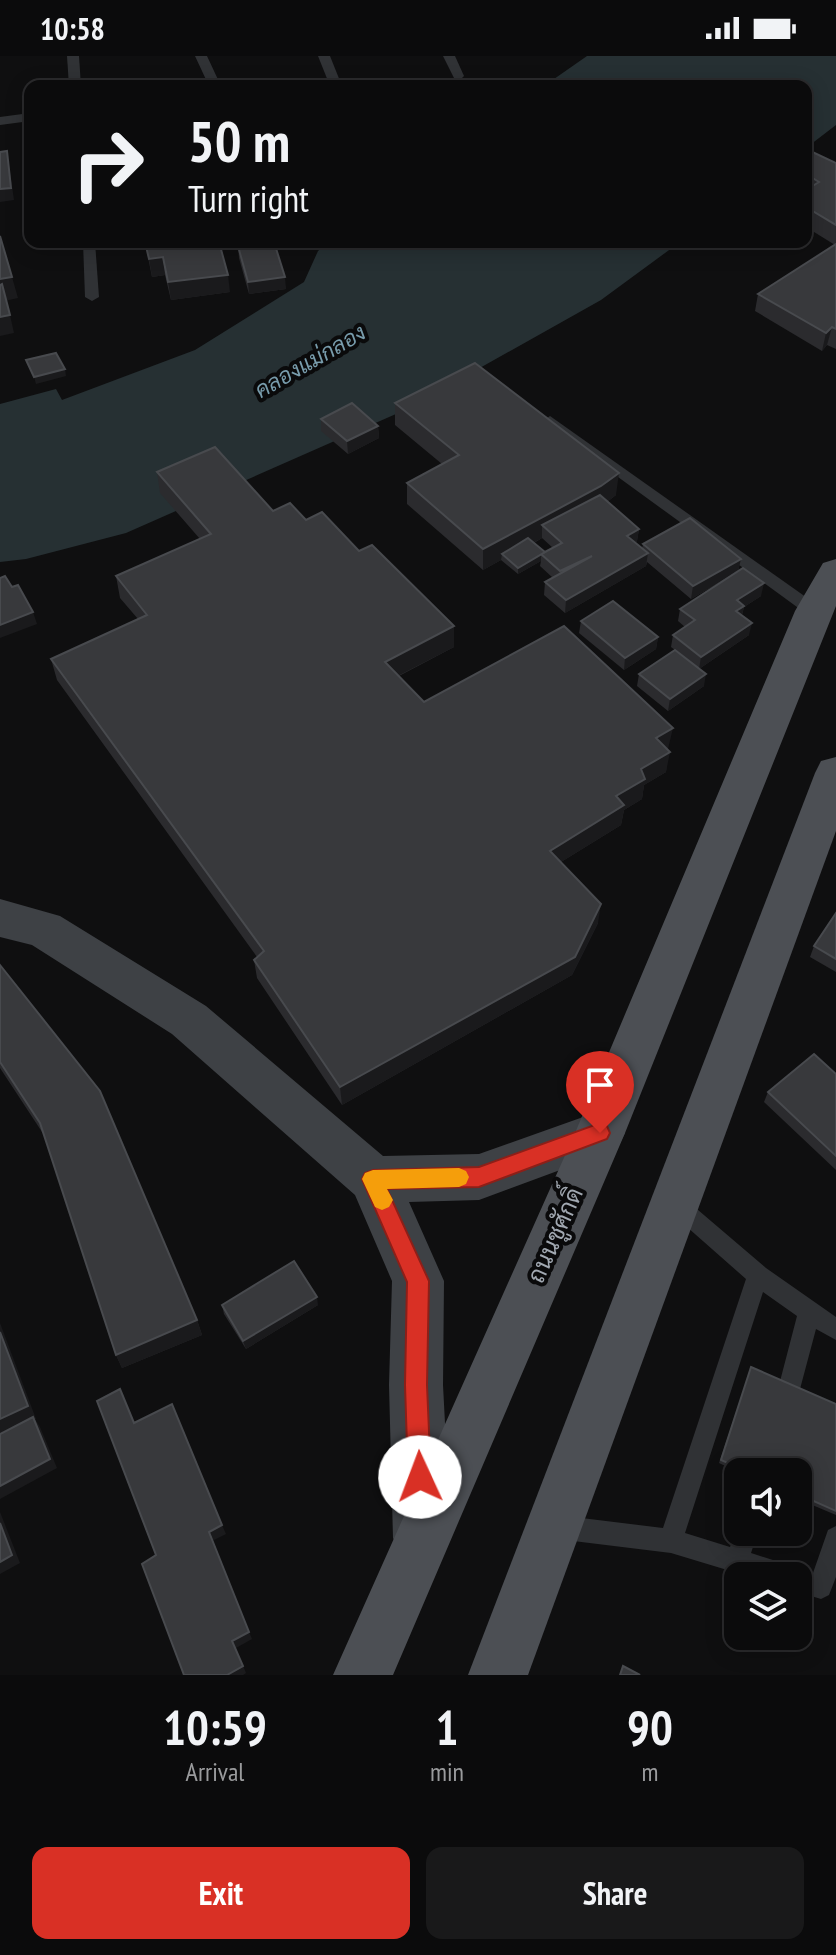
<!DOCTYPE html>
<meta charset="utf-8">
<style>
:root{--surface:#0b0b0c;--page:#19191a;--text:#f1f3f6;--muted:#9a9b9d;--line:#2b2b2d;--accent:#d93025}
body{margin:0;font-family:"PT Sans Narrow",Sarabun,sans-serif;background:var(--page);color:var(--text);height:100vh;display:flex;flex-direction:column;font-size:30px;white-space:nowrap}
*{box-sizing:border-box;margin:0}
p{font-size:26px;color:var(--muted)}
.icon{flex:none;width:44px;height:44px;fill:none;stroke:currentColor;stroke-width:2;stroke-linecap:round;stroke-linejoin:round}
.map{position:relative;height:1619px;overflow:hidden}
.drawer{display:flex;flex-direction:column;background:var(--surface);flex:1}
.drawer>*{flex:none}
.banner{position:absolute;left:24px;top:24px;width:788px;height:168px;border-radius:16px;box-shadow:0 4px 20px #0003,0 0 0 2px var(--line);background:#0b0b0c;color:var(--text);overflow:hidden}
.buttons{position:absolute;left:724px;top:1402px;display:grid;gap:16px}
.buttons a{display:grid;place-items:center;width:88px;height:88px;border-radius:16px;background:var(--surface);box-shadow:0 4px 20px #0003,0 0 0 2px var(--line);font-size:40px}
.pin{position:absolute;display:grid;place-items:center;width:68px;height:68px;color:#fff;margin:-82px -34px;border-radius:50% 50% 50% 0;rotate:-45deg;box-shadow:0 0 8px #0007}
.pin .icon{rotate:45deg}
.me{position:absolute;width:88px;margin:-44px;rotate:358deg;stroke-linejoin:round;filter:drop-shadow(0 0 6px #0008)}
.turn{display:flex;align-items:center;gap:28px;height:168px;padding:0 32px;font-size:36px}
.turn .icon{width:104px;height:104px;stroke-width:2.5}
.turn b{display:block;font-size:56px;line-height:68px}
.eta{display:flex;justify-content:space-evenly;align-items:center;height:136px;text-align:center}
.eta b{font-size:48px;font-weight:700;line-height:56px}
.cta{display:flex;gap:16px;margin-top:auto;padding:16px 32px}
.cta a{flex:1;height:92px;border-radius:16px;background:var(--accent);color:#fff;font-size:32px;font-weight:700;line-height:92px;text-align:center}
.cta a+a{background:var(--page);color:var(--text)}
.status{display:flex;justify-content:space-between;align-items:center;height:56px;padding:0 40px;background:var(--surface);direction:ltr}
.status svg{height:22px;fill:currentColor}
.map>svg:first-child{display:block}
.water{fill:#263033}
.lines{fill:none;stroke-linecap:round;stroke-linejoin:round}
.service{fill:#303235;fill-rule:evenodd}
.secondary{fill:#3e4145;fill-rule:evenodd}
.primary{fill:#4c4f54;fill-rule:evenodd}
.wall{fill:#2b2b2e;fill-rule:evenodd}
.shaded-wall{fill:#1a1a1c}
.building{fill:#38393c;stroke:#484a4e;stroke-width:2}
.route{fill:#d93025;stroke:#8d1f18;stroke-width:2}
.slow{fill:#f59e0b}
.labels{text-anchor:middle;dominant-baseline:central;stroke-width:8;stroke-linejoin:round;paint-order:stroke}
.far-water-label{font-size:22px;font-style:italic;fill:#789cac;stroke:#0a0a0b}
.street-label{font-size:24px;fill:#a1a8b1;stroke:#0a0a0b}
</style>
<div class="status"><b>10:58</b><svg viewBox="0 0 49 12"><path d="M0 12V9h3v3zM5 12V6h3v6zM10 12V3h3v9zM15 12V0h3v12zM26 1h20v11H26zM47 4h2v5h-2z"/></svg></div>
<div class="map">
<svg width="836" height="1619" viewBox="0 0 836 1619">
<rect width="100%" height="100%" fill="#0f0f10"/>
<!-- water -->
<g class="water">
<polygon points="587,0 836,0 836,69 806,92 806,30 544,30"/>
<polygon points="328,186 680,186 601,244 405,354 126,477 26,503 0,506 0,348 56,333 62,344 195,294 304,226 318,195"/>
</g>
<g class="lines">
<!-- service -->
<g class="service">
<polygon points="67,0 79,0 81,30 69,30"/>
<polygon points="195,0 207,0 221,30 209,30"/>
<polygon points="318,0 330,0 342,30 330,30"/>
<polygon points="443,0 455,0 464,20 462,22 454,22"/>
<polygon points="30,57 30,65 0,69 0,61"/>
<polygon points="83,186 95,186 99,241 92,245 85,241"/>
<polygon points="550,360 820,551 822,555 820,559 808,559 545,368 543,365"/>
<polygon points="677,1139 684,1142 766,1212 836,1261 836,1284 816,1273 800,1333 797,1341 789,1344 781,1341 778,1333 797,1260 763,1236 685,1477 730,1491 738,1468 738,1476 758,1476 751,1497 813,1517 828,1474 836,1470 836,1521 829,1539 821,1543 798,1536 798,1520 747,1520 671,1497 557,1483 549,1479 545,1471 549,1463 557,1459 663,1472 746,1223 670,1156 667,1149 670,1142"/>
</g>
<!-- secondary -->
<polygon class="secondary" points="0,843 60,860 206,950 383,1100 479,1098 600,1055 617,1061 625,1077 617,1093 479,1144 409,1146 444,1225 443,1329 451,1482 442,1502 422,1511 402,1502 393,1482 389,1329 392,1225 355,1139 172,978 32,889 0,881"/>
<!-- primary -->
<g class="primary">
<polygon points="836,503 836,550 625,1077 393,1619 333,1619 575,1077 795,555 823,507"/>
<polygon points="836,701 836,775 528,1619 468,1619 815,717 821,705"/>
</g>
</g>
<!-- wall -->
<g class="wall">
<polygon points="806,93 836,107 836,293 827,289 822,295 755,255 758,238 835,189 806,171"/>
<polygon points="145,186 230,236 171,244 165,219 152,221"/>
<polygon points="239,186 274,186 286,233 249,238 239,202 238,190 241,190"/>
<path d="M395,347l221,92 -9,7 32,27 -2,12 -2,2 7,6 1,-5 98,15 -3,12 23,25 -17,11 -2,8 7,20 -50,34 5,17 -36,25 -31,-25 2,-12 36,-24 -4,-3 2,-12 12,-8 -7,-6 2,-12 56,-36 -45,26 -44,-37 -1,4 -81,47 -21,-18 1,-13 8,-4 -13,-12 1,-5 -23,13 -17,-14 -18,10 -76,-66v-21l35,-19 -47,-39zM542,482l11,10 -8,4 -11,-9z"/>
<polygon points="321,363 378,370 379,382 348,398 321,375"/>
<polygon points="157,416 273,455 306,464 359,495 454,570 454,591 399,620 424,646 668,693 666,716 644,729 642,743 624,754 621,769 561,806 598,867 572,919 342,1049 257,922 254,904 257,901 57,624 51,603 138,563 120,542 116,520 200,483 160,437"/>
<polygon points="581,565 658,581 656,593 624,614 579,577"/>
<polygon points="836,857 836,916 810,901 814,890"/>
<polygon points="0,909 197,1264 202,1279 122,1312 116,1299 44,1079 0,1012"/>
<polygon points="836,1018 836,1114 764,1046 768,1036"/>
<polygon points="222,1249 318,1249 246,1293 224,1258"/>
<polygon points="751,1311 836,1348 836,1459 798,1443 798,1416 738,1416 719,1407"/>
</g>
<!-- shaded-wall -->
<g class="shaded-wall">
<polygon points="7,95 14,144 0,146 0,133"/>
<polygon points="163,201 165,219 152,221 149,203"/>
<polygon points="228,219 230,236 171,244 168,226"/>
<polygon points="12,221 18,242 0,246 0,223"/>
<polygon points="285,221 286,233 249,238 248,226"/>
<polygon points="10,259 14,277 0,280 0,261"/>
<polygon points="832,271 827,289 822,295 826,277"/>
<polygon points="65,313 66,320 36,328 34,321"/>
<polygon points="378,370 379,382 348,398 347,385"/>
<polygon points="619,417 616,439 599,452 542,469 542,482 506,502 502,498 501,504 483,514 483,493"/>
<polygon points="639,473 637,485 625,493 627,480"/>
<polygon points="648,497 646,510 565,557 566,544"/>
<polygon points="541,498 541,505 518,518 518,512"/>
<polygon points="741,503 738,515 691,543 693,530"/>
<polygon points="764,527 761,540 744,551 741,562 734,567 737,544"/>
<polygon points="33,556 37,568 0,582 0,569"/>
<polygon points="752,567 749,579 699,613 701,601"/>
<polygon points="454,570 454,591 386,626 385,606"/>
<polygon points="658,581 656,593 624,614 625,602"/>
<polygon points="706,618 704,630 668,655 670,643"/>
<polygon points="673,672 668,693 652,702 656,682"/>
<polygon points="670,696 666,716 644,729 642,743 624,754 621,769 548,814 550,795 616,740 641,713"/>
<polygon points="601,848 598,867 572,919 342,1049 340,1031"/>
<polygon points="317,1241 318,1249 246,1293 243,1285"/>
<polygon points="197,1264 202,1279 122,1312 116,1299"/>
<polygon points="0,1267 36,1363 35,1363 40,1371 57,1412 0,1443"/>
<polygon points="0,1456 20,1507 0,1518"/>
<polygon points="222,1469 226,1478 212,1485 252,1583 236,1592 246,1617 243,1619 227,1619 232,1585 209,1476"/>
</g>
<!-- building -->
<g class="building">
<polygon points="806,93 836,107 836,169 806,151 806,134 819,126 806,118"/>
<polygon points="7,95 11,132 0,133 0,96"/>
<polygon points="0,180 12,221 0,223"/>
<polygon points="145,186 219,186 228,219 168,226 163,201 149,203"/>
<polygon points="242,186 274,186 285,221 248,226 238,190 243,189"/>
<polygon points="836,188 836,273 832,271 826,277 758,238"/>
<polygon points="2,228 10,259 0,261 0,229"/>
<polygon points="56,297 65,313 34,321 26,304"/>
<polygon points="475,307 619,417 601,430 483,493 407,427 459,399 395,347"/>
<polygon points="352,347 378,370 347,385 321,363"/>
<polygon points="215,391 273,455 290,447 306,464 322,456 359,495 372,489 454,570 385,606 424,646 564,570 673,672 656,682 670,696 641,713 645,723 616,740 624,749 550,795 601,848 575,901 340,1031 254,904 264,895 51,603 147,559 116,520 211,478 157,416"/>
<polygon points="600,439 639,473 627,480 648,497 566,544 545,526 592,500 560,515 541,498 562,487 542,469"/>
<polygon points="690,462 741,503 693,530 643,488"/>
<polygon points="528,482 545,496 518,512 502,498"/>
<polygon points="743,512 764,527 737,544 744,550 736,555 752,567 701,601 673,579 695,564 680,553"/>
<polygon points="5,520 12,531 18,529 33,556 0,569 0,522"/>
<polygon points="613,545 658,581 625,602 581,565"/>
<polygon points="675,594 706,618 670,643 639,618"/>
<polygon points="836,857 836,903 814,890"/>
<polygon points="0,909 100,1035 197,1264 116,1299 40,1067 0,1006"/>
<polygon points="814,998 836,1018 836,1100 768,1036"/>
<polygon points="294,1205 317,1241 243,1285 222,1249"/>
<polygon points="0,1276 28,1350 0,1363"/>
<polygon points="751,1311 836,1348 836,1455 798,1438 798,1416 748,1416 721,1404"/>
<polygon points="120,1333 134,1367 172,1348 222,1469 209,1476 249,1576 232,1585 243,1610 227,1619 184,1619 142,1508 156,1499 97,1345"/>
<polygon points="33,1361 50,1403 0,1430 0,1378"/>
<polygon points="0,1467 12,1499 0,1506"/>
<polygon points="623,1610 640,1619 620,1619"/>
</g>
<!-- route -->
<polygon class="route" points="600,1067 607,1070 610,1077 607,1083 479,1131 387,1133 429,1225 427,1329 431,1421 428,1429 420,1432 412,1429 408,1421 405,1329 407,1226 362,1123 365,1117 373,1114 479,1111"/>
<!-- slow -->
<polygon class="slow" points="459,1112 466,1115 469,1121 466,1128 459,1131 387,1133 393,1144 389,1151 382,1154 375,1151 362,1123 365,1117 373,1114"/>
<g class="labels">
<!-- far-water labels -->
<g class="far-water-label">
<text transform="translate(310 305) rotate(-30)">คลองแม่กลอง</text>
</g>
<!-- street labels -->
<g class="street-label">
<text transform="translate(555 1179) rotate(-66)">ถนนชูศักดิ์</text>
</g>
</g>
</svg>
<div class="buttons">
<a><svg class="icon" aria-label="sound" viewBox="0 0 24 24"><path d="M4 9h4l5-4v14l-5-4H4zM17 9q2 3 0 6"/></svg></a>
<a><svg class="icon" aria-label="layers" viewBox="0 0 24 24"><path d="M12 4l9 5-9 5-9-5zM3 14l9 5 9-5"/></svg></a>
</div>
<div class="pin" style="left:600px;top:1077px;background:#d93025"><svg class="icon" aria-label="arrive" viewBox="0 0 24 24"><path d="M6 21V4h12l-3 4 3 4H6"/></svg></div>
<svg class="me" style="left:420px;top:1421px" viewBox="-20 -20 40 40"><circle r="19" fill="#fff"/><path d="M0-13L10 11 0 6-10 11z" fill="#d93025"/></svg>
<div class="banner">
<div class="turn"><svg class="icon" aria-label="right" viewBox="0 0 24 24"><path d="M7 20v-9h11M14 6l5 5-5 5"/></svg><div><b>50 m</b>Turn right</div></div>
</div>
</div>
<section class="drawer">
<div class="eta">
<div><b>10:59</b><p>Arrival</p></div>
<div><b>1</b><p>min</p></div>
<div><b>90</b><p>m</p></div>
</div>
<div class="cta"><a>Exit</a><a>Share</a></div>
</section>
